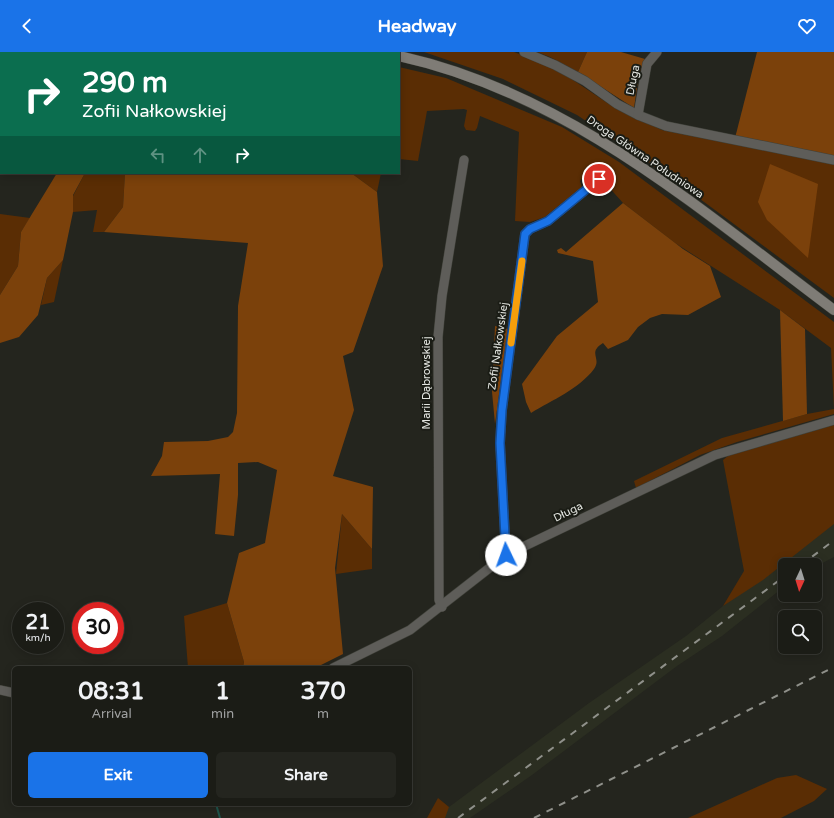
<!DOCTYPE html>
<meta charset="utf-8">
<style>
:root{--surface:#1b1c16;--page:#24251f;--text:#f1f3f6;--muted:#a0a1a1;--line:#393a35;--accent:#1a73e8}
body{margin:0;font-family:"Varela Round",sans-serif;background:var(--page);color:var(--text);height:100vh;display:flex;flex-direction:column;font-size:15px;white-space:nowrap}
*{box-sizing:border-box;margin:0}
p{font-size:13px;color:var(--muted)}
.icon{flex:none;width:22px;height:22px;fill:none;stroke:currentColor;stroke-width:2;stroke-linecap:round;stroke-linejoin:round}
.map{position:relative;flex:1;overflow:hidden}
.details{position:absolute;left:12px;top:614px;width:400px;height:140px;display:flex;flex-direction:column;background:var(--surface);border-radius:6px;box-shadow:0 2px 10px #0003,0 0 0 1px var(--line)}
.details>*{flex:none}
.hud{position:absolute;left:0px;top:0px;width:400px;height:122px;box-shadow:0 2px 10px #0003,0 0 0 1px var(--line);background:#0b6e4f;color:#fff;overflow:hidden}
.needle{width:26px;rotate:184deg}
.controls{position:absolute;left:778px;top:506px;display:grid;gap:8px}
.controls a{display:grid;place-items:center;width:44px;height:44px;border-radius:6px;background:var(--surface);box-shadow:0 2px 10px #0003,0 0 0 1px var(--line);font-size:20px}
.speed{position:absolute;left:12px;top:550px;display:flex;gap:8px;font-size:20px;font-weight:700;text-align:center}
.speed>*{display:grid;place-content:center;width:52px;height:52px;border-radius:50%;background:var(--surface);box-shadow:0 2px 10px #0003,0 0 0 1px var(--line);line-height:1}
.speed small{font-size:10px;font-weight:400}
.speed .limit{border:6px solid #d22;background:#fff;color:#111}
.pin{position:absolute;display:grid;place-items:center;width:34px;height:34px;color:#fff;margin:-17px;border:2px solid #fff;border-radius:50%;box-shadow:0 1px 4px #0007}
.me{position:absolute;width:44px;margin:-22px;rotate:357deg;stroke-linejoin:round;filter:drop-shadow(0 0 3px #0008)}
.turn{display:flex;align-items:center;gap:14px;height:84px;padding:0 16px;font-size:18px}
.turn .icon{width:52px;height:52px;stroke-width:2.5}
.turn b{display:block;font-size:28px;line-height:34px}
.lanes{display:flex;align-items:center;height:38px;padding:0 16px;background:#0003;justify-content:center;gap:20px;direction:ltr}
.lanes .off{opacity:.35}
.eta{display:flex;justify-content:space-evenly;align-items:center;height:68px;text-align:center}
.eta b{font-size:24px;font-weight:700;line-height:28px}
.action{display:flex;gap:8px;margin-top:auto;padding:8px 16px}
.action a{flex:1;height:46px;border-radius:6px;background:var(--accent);color:#fff;font-size:16px;font-weight:700;line-height:46px;text-align:center}
.action a+a{background:var(--page);color:var(--text)}
header{display:flex;justify-content:space-between;align-items:center;height:52px;padding:0 16px;background:var(--accent);color:#fff;font-size:18px;font-weight:700}
.map>svg:first-child{display:block}
.built{fill:#2b2e21}
.green{fill:#5a2d04}
.forest{fill:#7b410b}
.lines{fill:none;stroke-linecap:round;stroke-linejoin:round}
.stream{stroke:#1d554c;stroke-width:2}
.minor-casing{stroke:#3f4039;stroke-width:10}
.secondary-casing{stroke:#3f4039;stroke-width:11}
.minor{stroke:#5e5d59;stroke-width:9}
.secondary{stroke:#7f7c76;stroke-width:10}
.rail{stroke:#8f908a;stroke-width:2;stroke-dasharray:7 7;stroke-linecap:butt}
.route-casing{stroke:#114b97;stroke-width:10}
.route{stroke:#1a73e8;stroke-width:7}
.slow{stroke:#f59e0b;stroke-width:7}
.labels{text-anchor:middle;dominant-baseline:central;stroke-width:4;stroke-linejoin:round;paint-order:stroke}
.street-label{font-size:11px;fill:#e3e5e0;stroke:#1a1c15}
</style>
<header><svg class="icon" aria-label="back" viewBox="0 0 24 24"><path d="M15 5l-7 7 7 7"/></svg>Headway<svg class="icon" aria-label="heart" viewBox="0 0 24 24"><path d="M12 20l-8-8c-3-5 5-10 8-4 3-6 11-1 8 4z"/></svg></header>
<div class="map">
<svg width="834" height="766" viewBox="0 0 834 766">
<rect width="100%" height="100%" fill="#24251e"/>
<!-- built -->
<polygon class="built" points="834,471 834,505 815,515 815,513 785,513 785,534 722,584 677,614 532,723 470,766 444,766 445,759 449,755 589,651 686,584 723,554"/>
<!-- green -->
<g class="green">
<polygon points="95,0 334,0 338,1 103,1"/>
<polygon points="424,0 514,0 555,16 609,52 662,78 834,112 834,246 673,127 577,63 503,27"/>
<polygon points="537,0 587,0 578,20 550,5"/>
<polygon points="399,15 446,26 562,75 619,110 834,270 834,357 831,296 780,258 675,191 623,151 598,123 590,117 580,129 582,135 545,165 530,170 515,169 519,80 480,64 477,76 475,79 466,78 464,74 467,58 464,57 427,59 418,109 399,107"/>
<polygon points="85,121 125,121 123,155 104,180 93,180 97,158 73,160 73,144"/>
<polygon points="351,121 381,121 377,140"/>
<polygon points="0,162 30,166 21,180 18,214 0,243"/>
<polygon points="63,208 54,250 41,253 47,226"/>
<polygon points="834,357 834,362 737,390 700,403 636,436 634,429 722,386 807,362"/>
<polygon points="834,371 834,472 763,528 723,554 744,519 723,408 729,403"/>
<polygon points="342,462 372,497 372,517 336,522"/>
<polygon points="227,551 244,610 243,616 188,616 184,564"/>
<polygon points="796,723 827,737 814,749 781,766 688,766 777,726"/>
<polygon points="438,746 449,755 445,766 427,766"/>
</g>
<!-- forest -->
<g class="forest">
<polygon points="587,0 621,0 645,7 639,22 634,56 578,20"/>
<polygon points="757,0 834,0 834,105 735,86"/>
<polygon points="770,112 818,132 808,206 767,168 758,150"/>
<polygon points="57,121 85,121 73,143 73,160 63,208 47,226 38,263 19,285 0,291 0,243 18,214 21,180"/>
<polygon points="125,121 351,121 377,140 383,214 353,300 343,304 354,358 333,424 373,435 372,497 342,462 335,516 343,602 315,616 243,616 244,610 227,551 239,501 265,491 277,418 258,410 238,411 238,443 234,484 215,482 220,422 151,424 162,404 164,390 208,389 228,385 233,380 237,361 238,254 248,191 104,180 123,155"/>
<path d="M623,151l60,46 27,17 11,31 -33,18 -26,-1 -12,4 -12,9 -10,13 -20,9 -5,-6c-16,10 -1,15 -9,26 -15,20 -42,31 -63,44l-5,-11 -4,-18 35,-48 41,-34 -5,-41 -35,-8 -1,-3 4,-2 5,4z"/>
<polygon points="780,258 805,277 807,362 783,369"/>
<polygon points="495,274 508,277 495,372 492,340"/>
</g>
<g class="lines">
<!-- stream -->
<polyline class="stream" points="216,752 220,766"/>
<!-- minor casing -->
<g class="minor-casing">
<g id="minor">
<polyline points="524,0 555,13 585,29 617,52 638,63 666,74 834,108"/>
<polyline points="26,1 26,0"/>
<polyline points="0,47 1,45"/>
<polyline points="638,63 647,12 657,0"/>
<polyline points="506,503 500,391 502,358 525,182 530,177 548,169 599,127"/>
<polyline points="442,555 439,548 438,285 442,244 464,108"/>
<polyline points="333,616 410,578 506,503 715,403 834,368"/>
<polyline points="0,638 14,641"/>
</g>
</g>
<!-- secondary casing -->
<g class="secondary-casing">
<g id="secondary">
<polyline points="380,0 386,1"/>
<path d="M399,4c169,37 300,153 435,254"/>
</g>
</g>
<!-- minor -->
<use href="#minor" class="minor"/>
<!-- secondary -->
<use href="#secondary" class="secondary"/>
<!-- rail -->
<g class="rail">
<polyline points="801,513 829,492"/>
<polyline points="458,766 785,524"/>
<polyline points="534,766 834,615"/>
</g>
</g>
<g class="lines">
<!-- route casing -->
<g class="route-casing">
<polyline id="route" points="506,503 500,391 502,358 525,182 530,177 548,169 599,127"/>
</g>
<!-- route -->
<use href="#route" class="route"/>
<!-- slow -->
<polyline class="slow" points="511,291 522,209"/>
</g>
<g class="labels">
<!-- street labels -->
<g class="street-label">
<text transform="translate(633 28) rotate(-78)">Długa</text>
<text transform="translate(645 105) rotate(34)">Droga Główna Południowa</text>
<text transform="translate(498 294) rotate(-82)">Zofii Nałkowskiej</text>
<text transform="translate(426 331) rotate(-90)">Marii Dąbrowskiej</text>
<text transform="translate(568 460) rotate(-26)">Długa</text>
</g>
</g>
</svg>
<div class="controls">
<a><svg class="needle" viewBox="-14 -14 28 28"><path d="M0-13l5 13h-10z" fill="#e53935"/><path d="M0 13l5-13h-10z" fill="#a0a1a1"/></svg></a>
<a><svg class="icon" aria-label="search" viewBox="0 0 24 24"><circle cx="10" cy="10" r="6"/><path d="M15 15l6 6"/></svg></a>
</div>
<div class="speed"><div>21<small>km/h</small></div><div class="limit">30</div></div>
<div class="pin" style="left:599px;top:127px;background:#d93025"><svg class="icon" aria-label="arrive" viewBox="0 0 24 24"><path d="M6 21V4h12l-3 4 3 4H6"/></svg></div>
<svg class="me" style="left:506px;top:503px" viewBox="-20 -20 40 40"><circle r="19" fill="#fff"/><path d="M0-13L10 11 0 6-10 11z" fill="#1a73e8"/></svg>
<div class="hud">
<div class="turn"><svg class="icon" aria-label="right" viewBox="0 0 24 24"><path d="M7 20v-9h11M14 6l5 5-5 5"/></svg><div><b>290 m</b>Zofii Nałkowskiej</div></div>
<div class="lanes"><svg class="icon off" aria-label="left" viewBox="0 0 24 24"><path d="M17 20v-9H6M10 6l-5 5 5 5"/></svg><svg class="icon off" aria-label="ahead" viewBox="0 0 24 24"><path d="M12 20V5M6 11l6-6 6 6"/></svg><svg class="icon" aria-label="right" viewBox="0 0 24 24"><path d="M7 20v-9h11M14 6l5 5-5 5"/></svg></div>
</div>
<section class="details">
<div class="eta">
<div><b>08:31</b><p>Arrival</p></div>
<div><b>1</b><p>min</p></div>
<div><b>370</b><p>m</p></div>
</div>
<div class="action"><a>Exit</a><a>Share</a></div>
</section>
</div>
